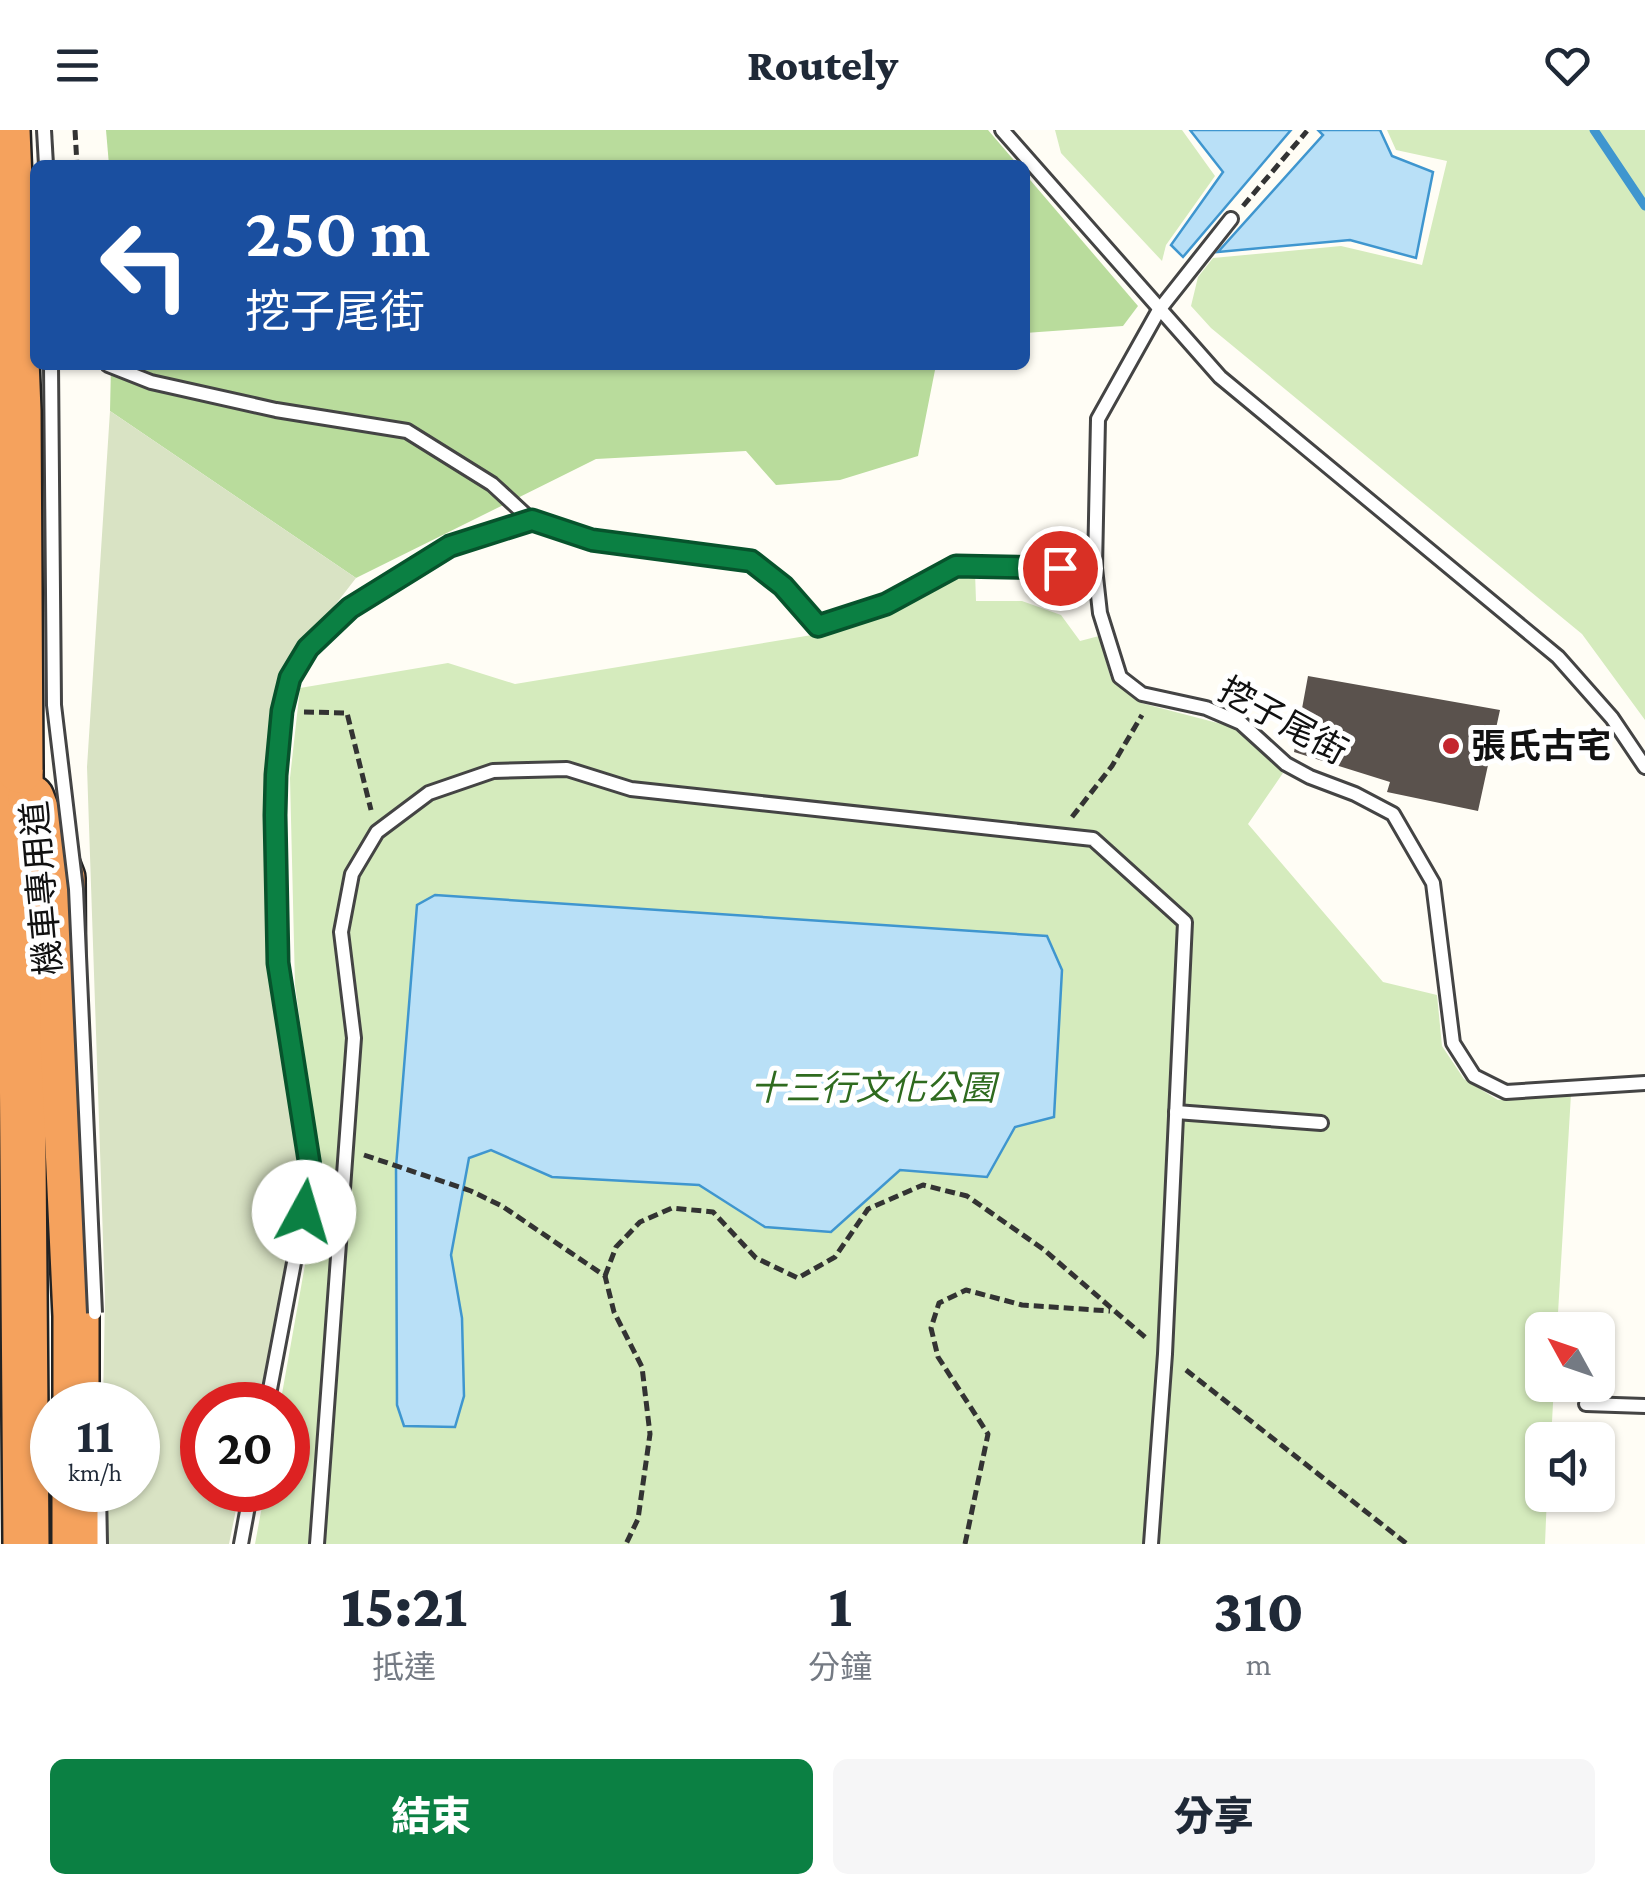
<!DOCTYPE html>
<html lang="zh-TW">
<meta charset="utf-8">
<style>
:root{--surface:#fff;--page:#f6f6f7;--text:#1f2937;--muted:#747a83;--accent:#0b8043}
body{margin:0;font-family:"Crimson Pro","Noto Sans TC",serif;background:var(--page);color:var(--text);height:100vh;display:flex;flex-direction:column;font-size:38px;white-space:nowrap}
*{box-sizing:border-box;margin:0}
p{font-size:32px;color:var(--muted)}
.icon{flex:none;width:55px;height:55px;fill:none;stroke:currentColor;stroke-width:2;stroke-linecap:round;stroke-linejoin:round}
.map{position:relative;height:1414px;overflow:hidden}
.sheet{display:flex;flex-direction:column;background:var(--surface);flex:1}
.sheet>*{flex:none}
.top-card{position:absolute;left:30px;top:30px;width:1000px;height:210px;border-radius:15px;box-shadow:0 2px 8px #0004;background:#1a4fa0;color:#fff;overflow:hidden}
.needle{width:65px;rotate:310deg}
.buttons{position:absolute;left:1525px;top:1182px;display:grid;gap:20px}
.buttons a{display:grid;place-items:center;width:90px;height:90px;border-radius:15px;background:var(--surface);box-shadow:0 2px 8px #0004;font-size:50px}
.speed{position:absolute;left:30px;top:1252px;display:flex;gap:20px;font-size:50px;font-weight:700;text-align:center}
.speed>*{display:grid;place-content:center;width:130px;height:130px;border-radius:50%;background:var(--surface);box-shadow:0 2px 8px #0004;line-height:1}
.speed small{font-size:25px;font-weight:400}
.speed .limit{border:15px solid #d22;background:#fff;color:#111}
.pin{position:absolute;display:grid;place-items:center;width:85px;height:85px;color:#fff;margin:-42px;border:5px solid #fff;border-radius:50%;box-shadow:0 2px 10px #0007}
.me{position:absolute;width:110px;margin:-55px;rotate:6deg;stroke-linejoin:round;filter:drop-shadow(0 0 8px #0008)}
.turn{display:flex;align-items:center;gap:35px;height:210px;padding:0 50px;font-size:45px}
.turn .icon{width:130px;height:130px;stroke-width:2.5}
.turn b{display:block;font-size:70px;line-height:85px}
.eta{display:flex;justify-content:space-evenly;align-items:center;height:170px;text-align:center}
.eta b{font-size:60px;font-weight:800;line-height:70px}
.button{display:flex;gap:20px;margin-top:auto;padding:20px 50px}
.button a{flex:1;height:115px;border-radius:15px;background:var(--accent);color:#fff;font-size:40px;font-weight:800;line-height:115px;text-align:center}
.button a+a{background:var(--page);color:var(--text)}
header{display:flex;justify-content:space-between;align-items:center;height:130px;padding:0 50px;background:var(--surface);font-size:45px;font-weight:800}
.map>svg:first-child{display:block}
.green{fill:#d5ebbd}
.forest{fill:#b9dc9c}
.cemetery{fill:#d9e3c4}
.water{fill:#b9e0f7;stroke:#3f96cf;stroke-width:2.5}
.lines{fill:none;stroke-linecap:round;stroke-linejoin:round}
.stream{stroke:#3f96cf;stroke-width:9}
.building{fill:#5a524d}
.lane-casing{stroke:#444;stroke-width:18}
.highway-casing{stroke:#222;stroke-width:50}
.path{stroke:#333;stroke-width:5;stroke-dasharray:10 5;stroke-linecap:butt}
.lane{stroke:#fff;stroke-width:12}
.highway{stroke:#f5a25d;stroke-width:45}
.lane-bridge-casing{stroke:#444;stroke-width:18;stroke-linecap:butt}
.highway-bridge-casing{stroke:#222;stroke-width:50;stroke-linecap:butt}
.lane-bridge{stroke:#fff;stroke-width:12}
.highway-bridge{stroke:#f5a25d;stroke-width:45}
.route-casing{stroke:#07532c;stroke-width:25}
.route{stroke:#0b8043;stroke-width:18}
.poi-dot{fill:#c4262e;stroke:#fff;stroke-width:4}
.labels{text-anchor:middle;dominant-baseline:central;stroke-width:10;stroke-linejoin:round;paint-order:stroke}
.street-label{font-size:35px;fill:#111;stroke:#fff}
.poi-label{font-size:35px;font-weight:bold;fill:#111;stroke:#fff;text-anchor:start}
.park-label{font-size:35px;font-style:italic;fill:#2f6b1f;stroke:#fff}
</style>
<header><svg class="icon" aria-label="menu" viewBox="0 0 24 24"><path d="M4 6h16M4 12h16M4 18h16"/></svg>Routely<svg class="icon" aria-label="heart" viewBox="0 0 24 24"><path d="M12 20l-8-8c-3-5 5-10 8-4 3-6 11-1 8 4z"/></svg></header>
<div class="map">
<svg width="1645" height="1414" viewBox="0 0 1645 1414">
<rect width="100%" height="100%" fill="#fffdf5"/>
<!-- green -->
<g class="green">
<polygon points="1055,0 1182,0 1215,46 1166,115 1162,131 1061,23"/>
<polygon points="1387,0 1645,0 1645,590 1582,504 1211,198 1191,176 1198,147 1213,128 1341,116 1422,135 1447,31 1396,20"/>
<polygon points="975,442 976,471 1022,471 1061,485 1080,511 1099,506 1111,549 1141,573 1233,597 1283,643 1248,694 1383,852 1437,865 1442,916 1464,949 1498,970 1571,964 1557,1200 1542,1200 1542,1255 1554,1255 1551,1310 1542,1310 1542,1365 1547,1365 1545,1414 255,1414 265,1360 288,1360 288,1275 280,1275 321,1045 295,855 290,648 300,558 448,533 515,554 818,504"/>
</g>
<!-- forest -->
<g class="forest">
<polygon points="106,0 988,0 1018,35 109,35"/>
<polygon points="1025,44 1138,176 1123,196 1025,203"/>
<polygon points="111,235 936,235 918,326 840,350 776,355 746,321 596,329 356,448 110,281"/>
</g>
<!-- cemetery -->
<polygon class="cemetery" points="110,281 356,448 281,545 265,651 272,857 298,1040 284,1148 258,1275 202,1275 202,1360 240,1360 229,1414 100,1414 101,1360 138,1360 138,1275 103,1275 105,1168 87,637"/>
<!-- water -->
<g class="water">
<polygon points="1190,0 1291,0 1183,127 1171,115 1223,42"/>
<polygon points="1318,0 1380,0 1392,26 1433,42 1416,128 1350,110 1218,122 1323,5"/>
<polygon points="435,765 1047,806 1062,840 1054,987 1015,997 987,1047 900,1040 831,1102 765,1097 699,1055 552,1047 491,1020 469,1028 451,1125 462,1188 464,1266 455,1297 404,1296 397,1275 396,1037 417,775"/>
</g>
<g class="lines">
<!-- stream -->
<polyline class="stream" points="1594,0 1645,76"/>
</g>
<!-- building -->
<polygon class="building" points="1308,546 1500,580 1478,681 1387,662 1390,652 1294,622"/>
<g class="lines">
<!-- lane casing -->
<g class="lane-casing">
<g id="lane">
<polyline points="44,0 46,35"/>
<polyline points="1002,0 1220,247 1558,527 1612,588 1645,637"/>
<polyline points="108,235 151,252 276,280 407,301 492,354 531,390"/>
<polyline points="1095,438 1098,289 1159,180 1231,89"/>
<polyline points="1176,982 1321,993"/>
<polyline points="1586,1274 1645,1276"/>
<polyline points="267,1275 311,1043 278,833 275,685 276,645 282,581 290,548 308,518 350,478 450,416 531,390 592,410 751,431 783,456 818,496 885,474 956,436 1095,438 1100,483 1120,547 1142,564 1206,578 1241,593 1286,634 1310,647 1355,664 1393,684 1433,753 1453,913 1474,946 1506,962 1645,953"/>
<polyline points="99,1360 100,1414"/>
<polyline points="241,1414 251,1360"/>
<polyline points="317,1414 354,908 341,802 352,744 377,702 429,663 493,641 567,639 631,659 1093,709 1185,792 1165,1224 1151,1414"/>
</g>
</g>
<!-- highway casing -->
<g class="highway-casing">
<g id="highway">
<polyline points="20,640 26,1414"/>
<polyline points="31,668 62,748 63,910 76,1186 76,1275"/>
<polyline points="75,1414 75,1360"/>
</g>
</g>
<!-- path -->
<g class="path">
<polyline points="75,0 77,35"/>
<polyline points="1243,76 1307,1"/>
<polyline points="304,582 347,583 371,680"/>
<polyline points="1072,687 1112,636 1142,585"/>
<polyline points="364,1025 471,1061 502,1076 605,1146 614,1182 642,1237 650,1304 638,1389 626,1414"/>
<polyline points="605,1146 616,1117 640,1092 672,1078 713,1082 756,1128 798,1148 835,1127 868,1079 923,1055 967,1066 1043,1119 1146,1208"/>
<polyline points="1186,1240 1407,1414"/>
<polyline points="965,1414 988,1304 938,1227 931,1198 939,1173 966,1160 1022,1175 1110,1181"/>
</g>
<!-- lane -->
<use href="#lane" class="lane"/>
<!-- highway -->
<use href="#highway" class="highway"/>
<!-- lane-bridge casing -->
<g class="lane-bridge-casing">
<polyline id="lane-bridge" points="51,235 54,575 76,759 95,1183"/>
</g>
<!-- highway-bridge casing -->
<g class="highway-bridge-casing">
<polyline id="highway-bridge" points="7,0 18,281 20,640"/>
</g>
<!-- lane-bridge -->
<use href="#lane-bridge" class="lane-bridge"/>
<!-- highway-bridge -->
<use href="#highway-bridge" class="highway-bridge"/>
</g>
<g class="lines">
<!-- route casing -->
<g class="route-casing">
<polyline id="route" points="304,1082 311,1043 278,833 275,685 276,645 282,581 290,548 308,518 350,478 450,416 532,390 592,410 751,431 783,456 818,496 886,474 956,436 1060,438"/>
</g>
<!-- route -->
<use href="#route" class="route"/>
</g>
<!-- markers -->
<circle class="poi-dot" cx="1451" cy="616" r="10"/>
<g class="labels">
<!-- street labels -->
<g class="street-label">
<text transform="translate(1283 591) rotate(29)">挖子尾街</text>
<text transform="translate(42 758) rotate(-95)">機車專用道</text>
</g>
<!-- poi labels -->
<g class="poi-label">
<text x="1471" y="616">張氏古宅</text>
</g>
<!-- park labels -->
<g class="park-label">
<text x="873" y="958">十三行文化公園</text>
</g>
</g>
</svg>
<div class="buttons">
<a><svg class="needle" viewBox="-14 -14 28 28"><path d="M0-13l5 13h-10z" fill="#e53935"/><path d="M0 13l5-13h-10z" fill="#747a83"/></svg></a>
<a><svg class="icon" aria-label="sound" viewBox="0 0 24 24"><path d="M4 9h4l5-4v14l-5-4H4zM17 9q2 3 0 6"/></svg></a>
</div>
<div class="speed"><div>11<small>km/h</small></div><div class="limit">20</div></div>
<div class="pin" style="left:1060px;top:438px;background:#d93025"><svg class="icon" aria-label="arrive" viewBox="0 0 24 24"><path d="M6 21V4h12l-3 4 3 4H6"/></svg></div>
<svg class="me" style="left:304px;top:1082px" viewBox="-20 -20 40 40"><circle r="19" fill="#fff"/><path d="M0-13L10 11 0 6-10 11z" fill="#0b8043"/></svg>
<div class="top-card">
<div class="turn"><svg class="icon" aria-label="left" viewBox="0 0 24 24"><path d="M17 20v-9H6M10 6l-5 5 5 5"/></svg><div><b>250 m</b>挖子尾街</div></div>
</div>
</div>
<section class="sheet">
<div class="eta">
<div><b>15:21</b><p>抵達</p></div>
<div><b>1</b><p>分鐘</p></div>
<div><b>310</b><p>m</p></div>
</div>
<div class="button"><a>結束</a><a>分享</a></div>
</section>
